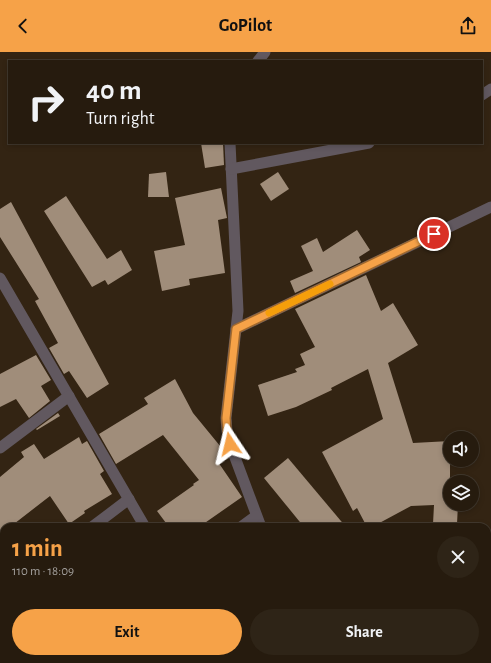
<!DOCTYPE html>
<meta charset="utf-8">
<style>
:root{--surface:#261b0e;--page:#2e2417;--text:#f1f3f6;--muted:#a4a19e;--line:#42392e;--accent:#f6a248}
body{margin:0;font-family:"Alegreya Sans",sans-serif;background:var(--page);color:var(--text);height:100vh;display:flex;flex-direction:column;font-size:15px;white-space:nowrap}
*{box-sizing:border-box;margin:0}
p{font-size:13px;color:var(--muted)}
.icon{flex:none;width:22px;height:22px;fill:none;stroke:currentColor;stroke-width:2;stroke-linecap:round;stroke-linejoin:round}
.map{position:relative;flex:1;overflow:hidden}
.sheet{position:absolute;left:0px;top:471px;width:491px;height:140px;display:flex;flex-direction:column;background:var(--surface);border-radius:12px 12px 0 0;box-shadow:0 2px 6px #0003,0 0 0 1px var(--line)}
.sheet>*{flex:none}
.guide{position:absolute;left:8px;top:8px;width:475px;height:84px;border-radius:0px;box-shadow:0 2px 6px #0003,0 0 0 1px var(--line);background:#261b0e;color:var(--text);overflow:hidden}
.fabs{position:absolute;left:443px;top:379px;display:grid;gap:8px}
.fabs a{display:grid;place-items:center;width:36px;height:36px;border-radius:50%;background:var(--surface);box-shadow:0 2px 6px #0003,0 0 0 1px var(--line);font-size:20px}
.pin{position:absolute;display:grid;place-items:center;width:34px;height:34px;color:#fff;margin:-17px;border:2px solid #fff;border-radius:50%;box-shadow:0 1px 4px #0007}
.me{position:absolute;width:44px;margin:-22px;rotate:350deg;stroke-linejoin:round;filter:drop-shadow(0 0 3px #0008)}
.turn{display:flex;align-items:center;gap:14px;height:84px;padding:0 12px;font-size:18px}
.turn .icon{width:52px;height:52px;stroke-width:2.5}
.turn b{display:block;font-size:28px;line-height:34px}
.round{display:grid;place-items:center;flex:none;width:42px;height:42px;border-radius:21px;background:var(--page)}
.headline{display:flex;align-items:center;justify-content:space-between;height:68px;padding:0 12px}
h1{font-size:24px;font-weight:700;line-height:30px;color:var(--accent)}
.cta{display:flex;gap:8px;margin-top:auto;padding:8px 12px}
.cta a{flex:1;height:46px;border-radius:24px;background:var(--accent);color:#111;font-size:16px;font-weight:700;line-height:46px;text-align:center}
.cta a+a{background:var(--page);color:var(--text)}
header{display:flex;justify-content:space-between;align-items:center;height:52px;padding:0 12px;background:var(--accent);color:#111;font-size:18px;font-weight:700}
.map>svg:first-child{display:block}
.building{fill:#a08d7a}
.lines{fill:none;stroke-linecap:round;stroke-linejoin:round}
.minor{stroke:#61585f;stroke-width:11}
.route-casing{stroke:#a0692f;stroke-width:10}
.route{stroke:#f6a248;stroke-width:7}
.slow{stroke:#f59e0b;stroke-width:7}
</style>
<header><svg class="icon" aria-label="back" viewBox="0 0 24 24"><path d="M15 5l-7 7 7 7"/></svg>GoPilot<svg class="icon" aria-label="share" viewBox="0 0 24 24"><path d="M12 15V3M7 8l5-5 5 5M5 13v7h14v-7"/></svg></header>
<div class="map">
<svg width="491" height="611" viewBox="0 0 491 611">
<rect width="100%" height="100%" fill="#332413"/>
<!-- building -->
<g class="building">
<polygon points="201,91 223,91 224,113 205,116"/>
<polygon points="166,120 169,145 148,145 149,122"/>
<polygon points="278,120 289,137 271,149 260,132"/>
<polygon points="221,136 227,166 218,168 225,221 189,227 190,233 162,239 154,199 185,193 175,146"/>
<polygon points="66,144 107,207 121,198 132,218 108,233 105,228 92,235 44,159"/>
<polygon points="11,150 109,332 87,346 69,319 64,322 49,296 58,291 35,249 39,247 0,185 0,157"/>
<polygon points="357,178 370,198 359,205 361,210 295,241 290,229 313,219 301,194 317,186 323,200"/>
<polygon points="366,223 381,259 393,251 418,293 388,311 413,391 450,389 450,452 458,452 457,472 433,472 434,453 411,454 372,475 367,475 357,456 353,459 322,400 383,367 368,317 331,336 332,338 296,355 268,364 258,333 297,320 295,317 305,313 300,302 315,295 295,257"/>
<polygon points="36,303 51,328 41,334 50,349 29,366 16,347 0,355 0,322"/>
<polygon points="175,327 193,361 225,400 216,407 242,445 199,475 169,475 157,459 194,433 193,432 199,428 163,383 116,412 99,382 148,352 144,346"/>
<polygon points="58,361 60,364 37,378 36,377"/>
<polygon points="79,385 82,392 87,389 104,419 100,422 112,442 84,459 85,461 69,472 50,444 10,475 4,475 4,480 0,483 0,425 24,405 21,400 34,392 44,407"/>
<polygon points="288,406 346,475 304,475 264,426"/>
</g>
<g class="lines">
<!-- minor -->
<g class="minor">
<polyline points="258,9 265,0"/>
<polyline points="482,43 491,37"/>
<polyline points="230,91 238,259 226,366 227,379 230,392 261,475"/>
<polyline points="231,117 369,91"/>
<polyline points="0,226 145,475"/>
<polyline points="236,277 491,155"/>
<polyline points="0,396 69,344"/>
<polyline points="92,475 129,447"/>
<polyline points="241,475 256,464"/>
<polyline points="487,521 491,522"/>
<polyline points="0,545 4,542"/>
<polyline points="325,607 327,611"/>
<polyline points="260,611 265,607"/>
</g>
</g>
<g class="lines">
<!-- route casing -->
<g class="route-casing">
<polyline id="route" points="230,392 227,379 226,366 236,277 434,182"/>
</g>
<!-- route -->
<use href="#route" class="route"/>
<!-- slow -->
<polyline class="slow" points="269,261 330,232"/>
</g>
</svg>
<div class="fabs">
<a><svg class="icon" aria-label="sound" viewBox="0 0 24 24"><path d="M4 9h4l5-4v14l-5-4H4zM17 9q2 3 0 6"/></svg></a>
<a><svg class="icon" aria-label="layers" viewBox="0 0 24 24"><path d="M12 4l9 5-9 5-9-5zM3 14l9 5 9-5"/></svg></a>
</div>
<div class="pin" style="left:434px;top:182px;background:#d93025"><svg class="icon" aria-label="arrive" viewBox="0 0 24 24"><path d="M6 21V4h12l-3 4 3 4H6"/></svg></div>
<svg class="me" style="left:230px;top:392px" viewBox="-20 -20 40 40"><path d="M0-17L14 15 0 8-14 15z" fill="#f6a248" stroke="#fff" stroke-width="4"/></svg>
<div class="guide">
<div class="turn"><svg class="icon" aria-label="right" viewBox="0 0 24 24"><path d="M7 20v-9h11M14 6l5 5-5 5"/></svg><div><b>40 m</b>Turn right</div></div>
</div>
<section class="sheet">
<div class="headline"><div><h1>1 min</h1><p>110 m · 18:09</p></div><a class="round"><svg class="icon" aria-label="close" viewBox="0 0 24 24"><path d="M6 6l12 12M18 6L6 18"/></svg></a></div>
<div class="cta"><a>Exit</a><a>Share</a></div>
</section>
</div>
